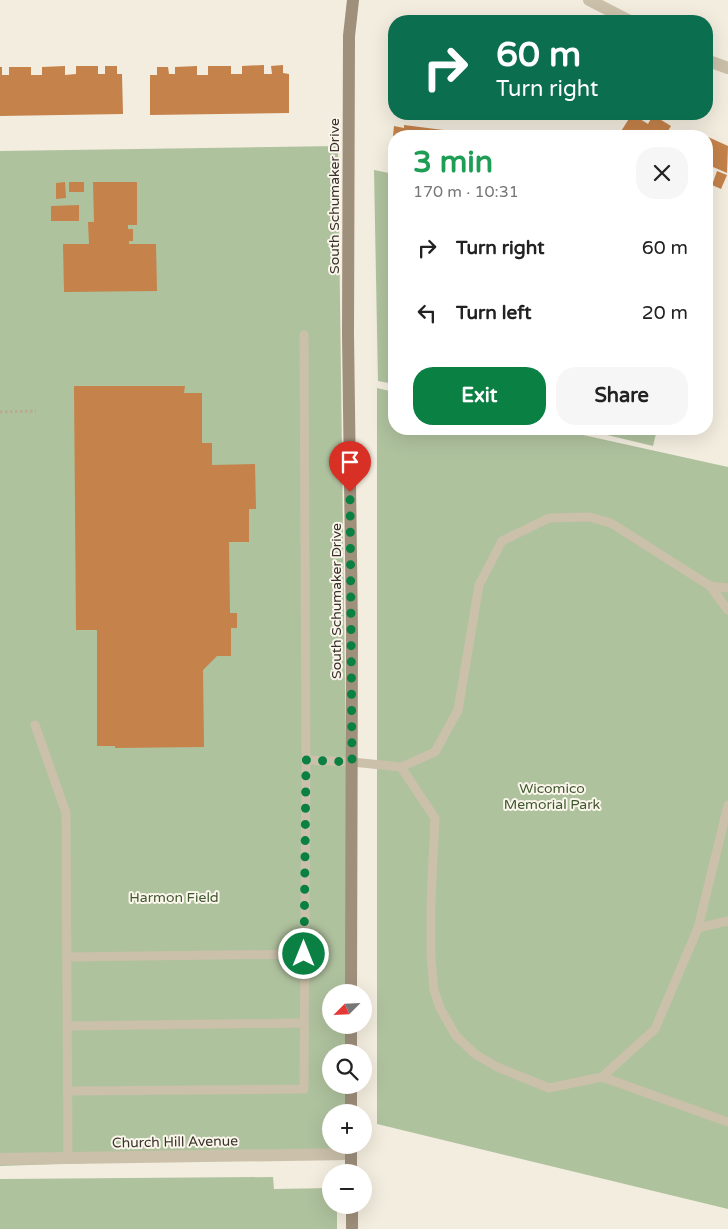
<!DOCTYPE html>
<meta charset="utf-8">
<style>
:root{--surface:#fff;--page:#f6f6f6;--text:#222;--muted:#767676;--accent:#0b8043}
body{margin:0;font-family:"Varela Round",sans-serif;background:var(--page);color:var(--text);height:100vh;display:flex;flex-direction:column;font-size:19px;white-space:nowrap}
*{box-sizing:border-box;margin:0}
p{font-size:16px;color:var(--muted)}
.icon{flex:none;width:28px;height:28px;fill:none;stroke:currentColor;stroke-width:2;stroke-linecap:round;stroke-linejoin:round}
.map{position:relative;flex:1;overflow:hidden}
.side{position:absolute;left:388px;top:130px;width:325px;height:305px;display:flex;flex-direction:column;background:var(--surface);border-radius:20px;box-shadow:0 5px 20px #0002}
.side>*{flex:none}
.top-card{position:absolute;left:388px;top:15px;width:325px;height:105px;border-radius:20px;box-shadow:0 5px 20px #0002;background:#0b6e4f;color:#fff;overflow:hidden}
.needle{width:32px;rotate:246deg}
.buttons{position:absolute;left:322px;top:984px;display:grid;gap:10px}
.buttons a{display:grid;place-items:center;width:50px;height:50px;border-radius:50%;background:var(--surface);box-shadow:0 5px 20px #0002;font-size:25px}
.pin{position:absolute;display:grid;place-items:center;width:42px;height:42px;color:#fff;margin:-51px -21px;border-radius:50% 50% 50% 0;rotate:-45deg;box-shadow:0 0 5px #0007}
.pin .icon{rotate:45deg}
.me{position:absolute;width:55px;margin:-28px;rotate:0deg;stroke-linejoin:round;filter:drop-shadow(0 0 4px #0008)}
.turn{display:flex;align-items:center;gap:18px;height:105px;padding:0 25px;font-size:22px}
.turn .icon{width:65px;height:65px;stroke-width:2.5}
.turn b{display:block;font-size:35px;line-height:42px}
.round{display:grid;place-items:center;flex:none;width:52px;height:52px;border-radius:20px;background:var(--page)}
.headline{display:flex;align-items:center;justify-content:space-between;height:85px;padding:0 25px}
h1{font-size:30px;font-weight:700;line-height:38px;color:#1e9e55}
.button{display:flex;gap:10px;margin-top:auto;padding:10px 25px}
.button a{flex:1;height:58px;border-radius:20px;background:var(--accent);color:#fff;font-size:20px;font-weight:700;line-height:58px;text-align:center}
.button a+a{background:var(--page);color:var(--text)}
ul{padding:0;list-style:none}
li{display:flex;align-items:center;gap:15px;height:65px;padding:0 25px}
li div{flex:1}
li b{display:block;font-size:19px}
li em{font-style:normal}
.map>svg:first-child{display:block}
.green{fill:#afc29e}
.building{fill:#c5824a}
.lines{fill:none;stroke-linecap:round;stroke-linejoin:round}
.path{stroke:#b7ab94;stroke-width:3;stroke-dasharray:2.5 2.5;stroke-linecap:butt}
.lane{stroke:#cbc0aa;stroke-width:9}
.street{stroke:#cbc0aa;stroke-width:12}
.secondary{stroke:#9f907c;stroke-width:12}
.route{stroke:#0b8043;stroke-width:9;stroke-dasharray:0 16.2}
.labels{text-anchor:middle;dominant-baseline:central;stroke-width:4;stroke-linejoin:round;paint-order:stroke}
.street-label{font-size:14px;fill:#39322a;stroke:#faf6eb}
.park-label{font-size:14px;fill:#3f572e;stroke:#faf6eb}
</style>
<div class="map">
<svg width="728" height="1229" viewBox="0 0 728 1229">
<rect width="100%" height="100%" fill="#f3eddf"/>
<!-- green -->
<g class="green">
<polygon points="338,146 349,992 331,992 331,1025 349,1025 350,1052 331,1052 331,1085 350,1085 351,1112 331,1112 331,1145 351,1145 351,1154 0,1166 0,151"/>
<polygon points="374,170 394,174 394,384 378,381"/>
<polygon points="377,388 394,392 394,429 556,429 728,467 728,1209 377,1124"/>
<polygon points="582,429 657,429 653,446"/>
<polygon points="273,1177 274,1189 331,1188 331,1205 337,1205 337,1229 0,1229 0,1179"/>
</g>
<!-- building -->
<g class="building">
<polygon points="264,65 264,74 272,74 271,66 283,65 283,73 289,74 289,113 150,115 150,75 157,75 157,67 168,67 169,74 175,74 175,67 197,66 197,75 208,75 208,66 231,66 231,74 242,74 242,66"/>
<polygon points="65,66 65,75 76,74 76,66 98,66 98,74 105,74 105,66 117,66 117,74 122,74 123,114 0,116 0,67 2,67 2,75 9,75 9,67 31,67 31,75 42,75 42,67"/>
<polygon points="632,114 648,124 653,115 671,126 665,136 618,136"/>
<polygon points="404,125 459,132 459,136 393,136 394,126 404,128"/>
<polygon points="706,136 728,146 727,173 706,164"/>
<polygon points="717,171 727,175 721,189 712,185"/>
<polygon points="65,182 66,198 56,199 56,183"/>
<rect x="69" y="182" width="15" height="10"/>
<polygon points="93,182 137,182 137,225 128,225 128,229 133,229 133,241 129,241 129,244 156,244 157,291 64,292 63,244 89,244 88,222 94,222"/>
<polygon points="79,205 79,221 51,221 51,206"/>
<polygon points="74,386 185,386 184,393 202,393 202,443 212,443 212,465 255,464 256,509 249,509 249,542 229,542 230,613 237,613 237,628 231,628 231,656 217,656 203,670 204,747 115,748 115,746 97,746 97,630 76,630"/>
</g>
<g class="lines">
<!-- path -->
<polyline class="path" points="0,412 36,411"/>
<!-- lane -->
<g class="lane">
<polyline points="710,586 728,610"/>
<polyline points="728,588 710,586 611,523 589,517 549,518 502,541 479,585 458,710 435,752 401,767 435,818 431,901 431,957 434,990 440,1008 456,1036 475,1054 497,1067 549,1088 602,1077 655,1029 698,928 728,805"/>
<polyline points="35,725 66,813 68,1159"/>
<polyline points="306,760 352,762 401,767"/>
<polyline points="698,928 728,921"/>
<polyline points="67,957 304,954"/>
<polyline points="68,1026 304,1023"/>
<polyline points="602,1077 728,1122"/>
<polyline points="68,1091 304,1089 306,760 304,335"/>
</g>
<!-- street -->
<g class="street">
<polyline points="589,0 630,21"/>
<polyline points="706,60 728,68"/>
<polyline points="0,1159 351,1154"/>
</g>
<!-- secondary -->
<g class="secondary">
<polyline points="351,992 352,630 348,334 349,36 353,0"/>
<polyline points="351,1052 351,1025"/>
<polyline points="351,1112 351,1085"/>
<polyline points="351,1145 351,1172"/>
<polyline points="352,1205 352,1229"/>
</g>
</g>
<g class="lines">
<!-- route -->
<polyline class="route" points="304,954 306,760 352,762 350,492"/>
</g>
<g class="labels">
<!-- street labels -->
<g class="street-label">
<text transform="translate(334 196) rotate(-90)">South Schumaker Drive</text>
<text transform="translate(336 601) rotate(-90)">South Schumaker Drive</text>
<text transform="translate(175 1142) rotate(-1)">Church Hill Avenue</text>
</g>
<!-- park labels -->
<g class="park-label">
<text x="552" y="788">Wicomico<tspan x="552" dy="16">Memorial Park</tspan></text>
<text x="174" y="897">Harmon Field</text>
</g>
</g>
</svg>
<div class="buttons">
<a><svg class="needle" viewBox="-14 -14 28 28"><path d="M0-13l5 13h-10z" fill="#e53935"/><path d="M0 13l5-13h-10z" fill="#767676"/></svg></a>
<a><svg class="icon" aria-label="search" viewBox="0 0 24 24"><circle cx="10" cy="10" r="6"/><path d="M15 15l6 6"/></svg></a>
<a>+</a>
<a>−</a>
</div>
<div class="pin" style="left:350px;top:492px;background:#d93025"><svg class="icon" aria-label="arrive" viewBox="0 0 24 24"><path d="M6 21V4h12l-3 4 3 4H6"/></svg></div>
<svg class="me" style="left:304px;top:954px" viewBox="-20 -20 40 40"><circle r="17" fill="#0b8043" stroke="#fff" stroke-width="3"/><path d="M0-11L8 9 0 5-8 9z" fill="#fff"/></svg>
<div class="top-card">
<div class="turn"><svg class="icon" aria-label="right" viewBox="0 0 24 24"><path d="M7 20v-9h11M14 6l5 5-5 5"/></svg><div><b>60 m</b>Turn right</div></div>
</div>
<section class="side">
<div class="headline"><div><h1>3 min</h1><p>170 m · 10:31</p></div><a class="round"><svg class="icon" aria-label="close" viewBox="0 0 24 24"><path d="M6 6l12 12M18 6L6 18"/></svg></a></div>
<ul>
<li><svg class="icon" aria-label="right" viewBox="0 0 24 24"><path d="M7 20v-9h11M14 6l5 5-5 5"/></svg><div><b>Turn right</b></div><em>60 m</em></li>
<li><svg class="icon" aria-label="left" viewBox="0 0 24 24"><path d="M17 20v-9H6M10 6l-5 5 5 5"/></svg><div><b>Turn left</b></div><em>20 m</em></li>
</ul>
<div class="button"><a>Exit</a><a>Share</a></div>
</section>
</div>
